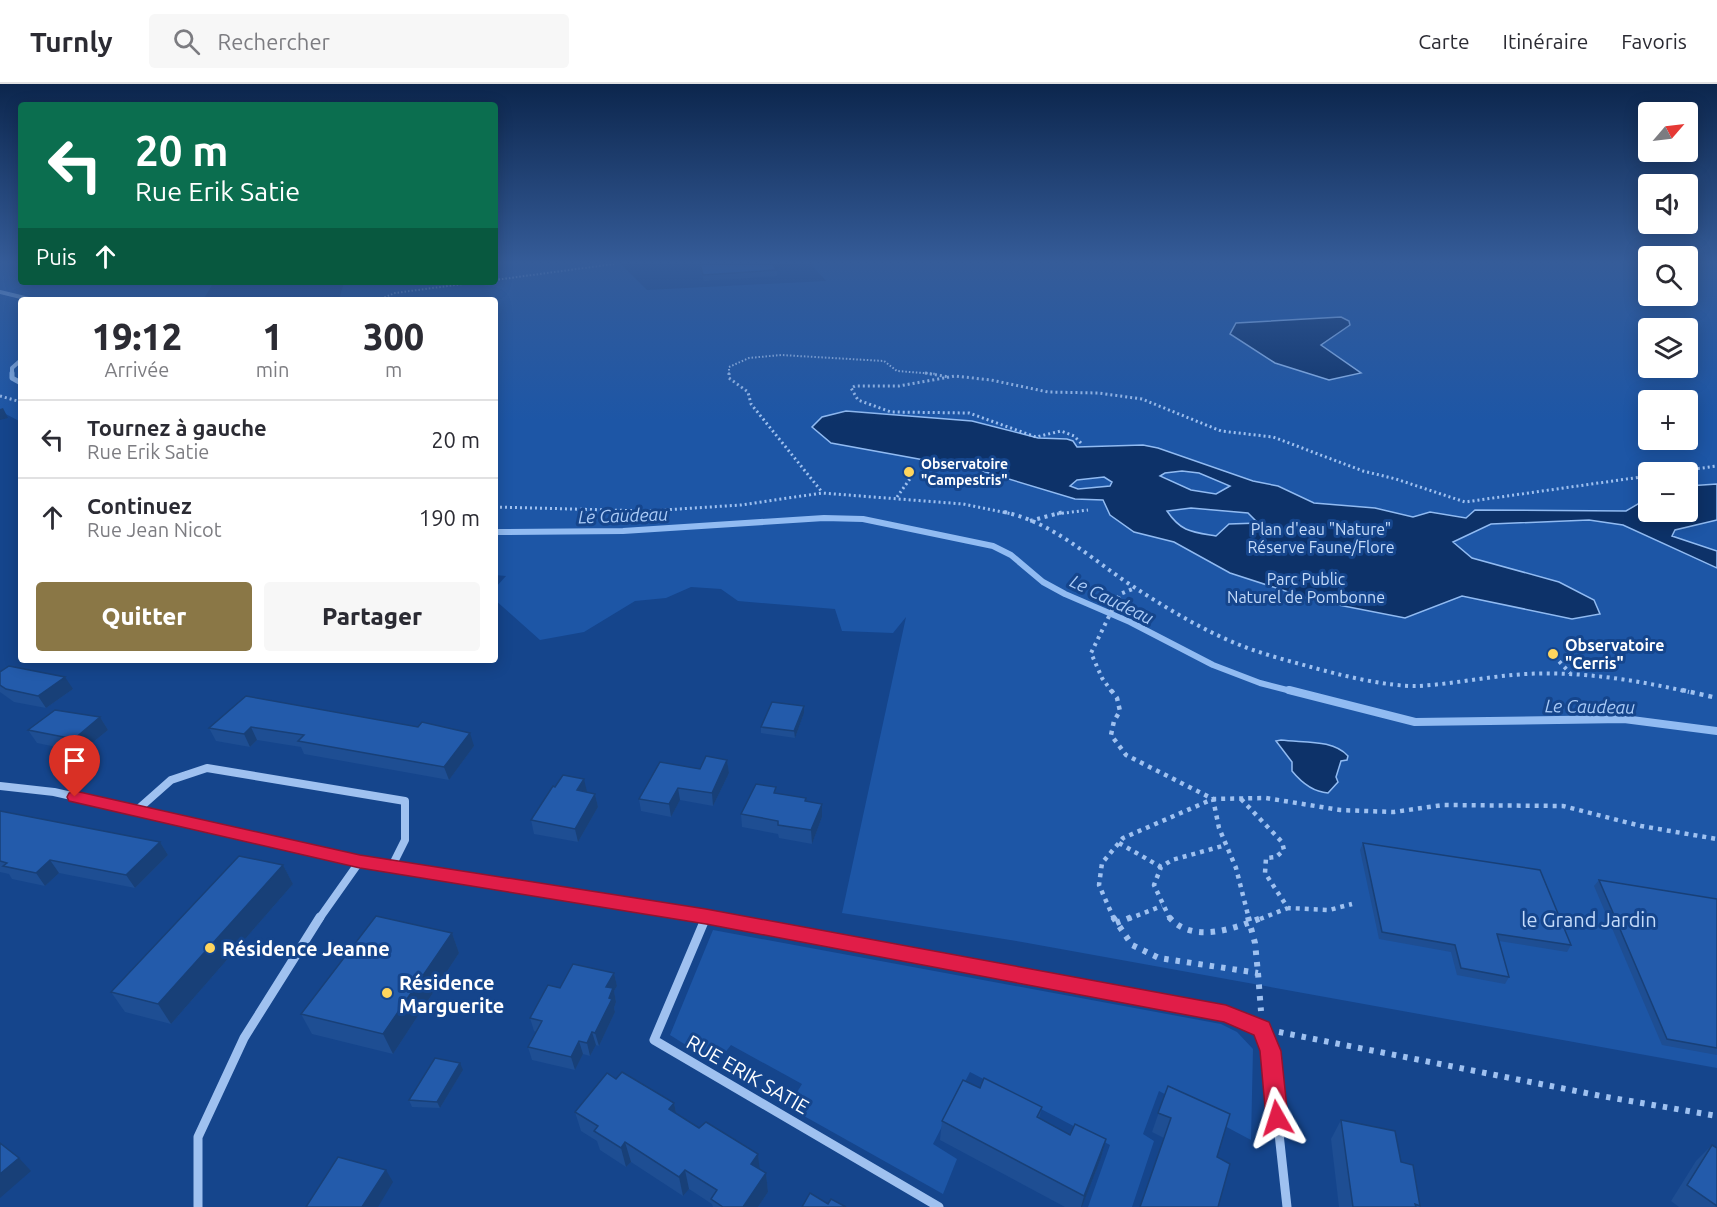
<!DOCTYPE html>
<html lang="fr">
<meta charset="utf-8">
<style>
:root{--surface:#fff;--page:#f7f7f7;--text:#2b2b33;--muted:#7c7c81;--line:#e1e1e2;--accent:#8a7746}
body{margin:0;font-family:Ubuntu,sans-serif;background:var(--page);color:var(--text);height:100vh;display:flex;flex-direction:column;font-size:22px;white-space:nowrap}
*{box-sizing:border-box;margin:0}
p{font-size:20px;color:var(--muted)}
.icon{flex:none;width:33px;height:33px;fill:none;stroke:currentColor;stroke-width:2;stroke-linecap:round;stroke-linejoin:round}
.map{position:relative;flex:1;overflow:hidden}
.panel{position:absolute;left:18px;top:213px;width:480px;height:366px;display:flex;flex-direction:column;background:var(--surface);border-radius:6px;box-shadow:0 3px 15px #0003}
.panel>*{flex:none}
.banner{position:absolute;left:18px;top:18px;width:480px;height:183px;border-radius:6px;box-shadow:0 3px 15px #0003;background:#0b6e4f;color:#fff;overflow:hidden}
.needle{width:39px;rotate:62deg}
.tools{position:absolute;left:1638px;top:18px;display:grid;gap:12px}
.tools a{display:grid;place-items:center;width:60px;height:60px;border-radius:6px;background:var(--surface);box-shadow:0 3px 15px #0003;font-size:30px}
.pin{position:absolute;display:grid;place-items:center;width:51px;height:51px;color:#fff;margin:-62px -26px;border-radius:50% 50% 50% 0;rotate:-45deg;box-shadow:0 0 6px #0007}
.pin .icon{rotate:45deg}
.me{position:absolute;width:66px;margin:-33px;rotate:354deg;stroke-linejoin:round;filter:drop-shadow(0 0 4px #0008)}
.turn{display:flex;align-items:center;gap:21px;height:126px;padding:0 18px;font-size:27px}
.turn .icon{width:78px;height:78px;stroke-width:2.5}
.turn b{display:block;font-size:42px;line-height:51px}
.then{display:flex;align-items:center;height:57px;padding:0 18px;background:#0003;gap:12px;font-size:22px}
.eta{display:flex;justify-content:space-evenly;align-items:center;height:102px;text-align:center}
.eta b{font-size:36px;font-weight:800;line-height:42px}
.primary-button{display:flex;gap:12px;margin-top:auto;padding:12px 18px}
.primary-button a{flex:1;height:69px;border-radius:6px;background:var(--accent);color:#fff;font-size:24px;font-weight:800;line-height:69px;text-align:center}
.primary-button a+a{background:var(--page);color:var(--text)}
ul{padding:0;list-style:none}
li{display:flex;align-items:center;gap:18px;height:78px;padding:0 18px;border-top:2px solid var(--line)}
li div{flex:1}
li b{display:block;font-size:22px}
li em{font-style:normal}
header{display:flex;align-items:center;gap:36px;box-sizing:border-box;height:84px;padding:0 30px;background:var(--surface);border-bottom:2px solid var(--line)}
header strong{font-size:28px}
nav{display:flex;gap:33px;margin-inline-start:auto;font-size:21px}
.search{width:420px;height:54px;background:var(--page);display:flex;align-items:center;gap:15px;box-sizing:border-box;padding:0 21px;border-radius:6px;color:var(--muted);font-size:22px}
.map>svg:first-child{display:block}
.green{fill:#1d56a6;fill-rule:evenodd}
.water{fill:#0d3269;stroke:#91bbf2;stroke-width:1.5;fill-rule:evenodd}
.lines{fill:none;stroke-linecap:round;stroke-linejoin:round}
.stream-far3{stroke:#91bbf2;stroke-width:4}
.stream-far2{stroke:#91bbf2;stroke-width:5}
.stream-far1{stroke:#91bbf2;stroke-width:6}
.stream{stroke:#91bbf2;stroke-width:8}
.path-far4{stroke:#9fc1f0;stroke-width:2;stroke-dasharray:1.5 2;stroke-linecap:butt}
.path-far3{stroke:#9fc1f0;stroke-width:3;stroke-dasharray:2 3;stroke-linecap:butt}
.path-far2{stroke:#9fc1f0;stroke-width:4;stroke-dasharray:3 4.5;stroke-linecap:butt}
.path-far1{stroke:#9fc1f0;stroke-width:4.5;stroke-dasharray:4 5;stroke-linecap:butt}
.path{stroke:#9fc1f0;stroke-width:6;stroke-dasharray:4.5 7;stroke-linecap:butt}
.street-far1{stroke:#9fc1f0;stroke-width:8}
.street{stroke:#9fc1f0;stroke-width:9}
.wall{fill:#1e4e93}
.shaded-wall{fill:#184078}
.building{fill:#235bab;stroke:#184078;stroke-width:1.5}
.route{fill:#e11d48;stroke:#92132f;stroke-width:1.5}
.poi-dot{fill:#ffd55d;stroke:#15458c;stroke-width:2}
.labels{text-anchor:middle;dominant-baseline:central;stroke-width:6;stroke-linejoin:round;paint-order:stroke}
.far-poi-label{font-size:14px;font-weight:bold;fill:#fff;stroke:#15458c;text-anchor:start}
.park-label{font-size:16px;fill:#c5dcfb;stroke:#15458c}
.poi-label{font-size:16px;font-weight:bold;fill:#fff;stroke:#15458c;text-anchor:start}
.water-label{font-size:18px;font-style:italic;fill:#aacbf7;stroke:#15458c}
.near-park-label{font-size:20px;fill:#c5dcfb;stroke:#15458c}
.near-poi-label{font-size:20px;font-weight:bold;fill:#fff;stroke:#15458c;text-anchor:start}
.near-street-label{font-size:20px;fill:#fff;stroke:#15458c}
</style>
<header>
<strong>Turnly</strong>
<div class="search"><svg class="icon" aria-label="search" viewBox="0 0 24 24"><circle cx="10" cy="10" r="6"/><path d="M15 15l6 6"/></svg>Rechercher</div>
<nav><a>Carte</a><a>Itinéraire</a><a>Favoris</a></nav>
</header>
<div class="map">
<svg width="1717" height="1123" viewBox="0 0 1717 1123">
<rect width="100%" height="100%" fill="#15458c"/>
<!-- green -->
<g class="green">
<polygon points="0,180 21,180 21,198 214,198 203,216 21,216 21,338 0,327"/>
<path d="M495,180h126l26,26 179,-9 -15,-17h837v32h40v-32h29v804l-695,-126 -180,-29 64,-296 -13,16 -51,-2 -7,-22 -97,-8 -17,-12 -30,-2 -25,11 -31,3 -51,31 -44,8 -45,-40v-12l11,-12 -11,-1v-275h-156l5,-18h151zM1648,244h40v40h-40zM1648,316h40v40h-40zM1648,388h40v40h-40z"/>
<polygon points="713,846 1221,940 1237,948 1253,965 1251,1056 1159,1007 1143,1050 1154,1057 1132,1123 1088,1123 1110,1061 970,988 933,1060 957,1075 943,1110 788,1023 802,1000 731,961 716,980 670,951"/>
</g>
<!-- water -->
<g class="water">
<polygon points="1341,233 1349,237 1350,241 1321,261 1361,289 1329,296 1275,279 1230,250 1236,239"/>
<path d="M846,327l126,10 66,17 29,1 6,2 4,6 66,-2 15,3 95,33 25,5 36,17 61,5 38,9 17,-5 36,6 9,-8 151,1 22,-13v14h40v-26l29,-2v36l-42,10 -3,6 45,15v17l-94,-43 -34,-5 -98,4 -38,18 19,16 87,24 35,18 6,14 -28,5 -110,-23 -57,22 -92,-18 -83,-27 -56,-31 -40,-10 -24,-17 -7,-15 -28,-1 -96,-29 -148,-27 -19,-16 10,-10zM1182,387l17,2 31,13 -14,8 -25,-4 -31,-14 5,-3zM1104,393l8,5 -2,4 -32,3 -8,-3 7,-6zM1191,424l57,5 10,10 -29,1 -13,12c-24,-4 -35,-4 -49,-25z"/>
<path d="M1281,656c22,3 52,-1 67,16l-1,4 -6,1 -5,16 2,5 -10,11c-14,-1 -27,-11 -36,-22v-9l-16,-21z"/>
</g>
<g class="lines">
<!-- stream-far3 -->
<g class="stream-far3">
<polyline points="0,208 29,215 47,216"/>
<polyline points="12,290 12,284 21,276"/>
</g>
<!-- stream-far2 -->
<polyline class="stream-far2" points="12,289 12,294 21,299"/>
<!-- stream-far1 -->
<polyline class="stream-far1" points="495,448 623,447 824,434 863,435 993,462 1011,471 1043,498 1065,510 1130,538 1213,581 1260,599 1295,608"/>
<!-- stream -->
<polyline class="stream" points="1289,606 1415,638 1624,635 1717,647"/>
<!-- path-far4 -->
<g class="path-far4">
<polyline points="495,196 614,180"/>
<polyline points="378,216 395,209 478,198"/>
<polyline points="729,290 729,283 749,274 781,271 884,277 897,287 937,290"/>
</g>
<!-- path-far3 -->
<g class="path-far3">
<polyline points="729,289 729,294 748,308 751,320 822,408"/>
<polyline points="925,289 949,293"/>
<polyline points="0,312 21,318"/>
<polyline points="1081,359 1074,352 1061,347 1036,353 969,329 891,328 858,316 851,304 855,302 899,302 955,292 991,296 1048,308 1098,309 1142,315 1221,347 1273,353 1363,387 1396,395 1465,418 1648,392"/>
<polyline points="1673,388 1717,382"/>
<polyline points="897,413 912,392"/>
<polyline points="495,423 648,427 741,421 822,409 963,420 1012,430"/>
<polyline points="1057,430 1088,426"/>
</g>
<!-- path-far2 -->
<g class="path-far2">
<path d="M1004,428c52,11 90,50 133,77 34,22 71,44 108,58 21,8 44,14 66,20 28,8 78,20 107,19 36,-2 72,-10 108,-12 54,-3 110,6 163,18"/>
<polyline points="1030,437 1063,428"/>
<polyline points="1554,572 1570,589"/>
<polyline points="1112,608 1102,594 1091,569 1120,510 1135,504"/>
</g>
<!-- path-far1 -->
<g class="path-far1">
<polyline points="1111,606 1117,614 1120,627 1114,637 1111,651 1126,671 1213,715 1266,714 1340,726 1394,728 1443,721 1563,722 1641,742 1717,755"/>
<polyline points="1682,606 1717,614"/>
<polyline points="1241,715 1282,758 1284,766 1276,773 1266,774 1265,789 1288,824 1329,826 1352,820"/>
<polyline points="1119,759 1161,783"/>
<polyline points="1114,835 1099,801 1102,779 1123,754 1213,715 1219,744 1236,784 1249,835"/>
<polyline points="1128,835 1162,822"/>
<polyline points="1170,835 1154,801 1161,783 1172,776 1226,761"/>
<polyline points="1260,835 1288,824"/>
</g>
<!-- path -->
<g class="path">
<polyline points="1113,833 1132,861 1159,874 1258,889"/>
<path d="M1169,833c24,28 66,11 95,0"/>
<polyline points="1248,833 1255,859 1258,889"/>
<polyline points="1116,839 1132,833"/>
<polyline points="1258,889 1261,927"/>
<polyline points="1279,948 1601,1012 1717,1032"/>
</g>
<!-- street-far1 -->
<g class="street-far1">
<polyline points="0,702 54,708 360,777 720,835"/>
<polyline points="136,727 171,696 207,684 405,717 405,756 392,782"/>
<polyline points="319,835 360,777"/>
<polyline points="705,835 706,832"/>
</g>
<!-- street -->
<g class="street">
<polyline points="706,833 654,956 939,1123"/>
<polyline points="712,833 1226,929 1262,944 1270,967 1287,1123"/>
<polyline points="198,1123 198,1053 244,954 320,833"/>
</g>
</g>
<!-- wall -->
<g class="wall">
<polygon points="699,180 795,180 795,181 775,184 777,186 777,192 704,197"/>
<polygon points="0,588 73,605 46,624 14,618 0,608"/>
<polygon points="246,612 474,662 449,696 304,670 301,663 257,656 250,663 216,657 209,644"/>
<polygon points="804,622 804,629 795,654 761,649 761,643"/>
<polygon points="100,633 108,646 81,668 37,659 28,646"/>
<polygon points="727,676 729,689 713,722 680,716 671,733 641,727 639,715 700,685"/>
<polygon points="587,708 595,710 598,723 578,758 534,750 531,736"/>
<polygon points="777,709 806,717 822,733 812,760 779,754 778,750 742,743 741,730"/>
<polygon points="0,727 160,758 168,771 135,804 59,789 45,802 12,795 9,790 0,788"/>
<polygon points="1363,759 1571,861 1567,868 1499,857 1509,893 1505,900 1457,891 1451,868 1379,855 1360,766"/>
<polygon points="283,781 293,800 171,940 125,928 111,908"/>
<polygon points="1599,796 1717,815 1717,971 1662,961 1594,802"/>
<polygon points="452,849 459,869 393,970 312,950 301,930"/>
<polygon points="614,889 617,902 614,907 616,918 614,924 615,928 599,962 596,961 590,972 583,970 575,986 532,976 528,963 536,948 534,947 530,934 560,904"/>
<polygon points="463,986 440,1024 412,1023 409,1016"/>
<polygon points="616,995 674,1019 676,1029 699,1044 758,1070 759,1085 766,1089 768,1108 758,1123 713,1123 712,1120 689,1105 683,1112 631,1078 626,1083 600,1066 597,1057 581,1047 575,1028"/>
<polygon points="1168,1002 1217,1073 1164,1054 1152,1048"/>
<polygon points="1042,1023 1039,1035 1070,1051 1106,1055 1101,1074 1082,1123 1065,1123 940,1056 942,1037"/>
<polygon points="1341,1036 1401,1078 1420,1122 1420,1123 1339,1123 1331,1055"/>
<polygon points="1712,1061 1717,1064 1717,1123 1679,1123 1671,1117 1696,1077"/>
</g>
<!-- shaded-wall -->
<g class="shaded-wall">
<polygon points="771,180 795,180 795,181 771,185"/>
<polygon points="3,324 8,334 0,336 0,325"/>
<polygon points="65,593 73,605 46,624 38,612"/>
<polygon points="804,622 804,629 795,654 794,647"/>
<polygon points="100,633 108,646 81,668 74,655"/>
<polygon points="251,643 257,656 250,663 244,650"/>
<polygon points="470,649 474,662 449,696 444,683"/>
<polygon points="727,676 729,689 713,722 712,709"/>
<polygon points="584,695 587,708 577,706"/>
<polygon points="678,704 680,716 671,733 669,720"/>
<polygon points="595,710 598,723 578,758 575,745"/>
<polygon points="822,720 822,733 812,760 811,746"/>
<polygon points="160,758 168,771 135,804 126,791"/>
<polygon points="50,776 59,789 45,802 36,789"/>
<polygon points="283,781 293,800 171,940 158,920"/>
<polygon points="452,849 459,869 393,970 383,950"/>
<polygon points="614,889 617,902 614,907 616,918 614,924 615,928 599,962 595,949 606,903"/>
<polygon points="592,948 596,961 590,972 587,959"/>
<polygon points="579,957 583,970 575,986 571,973"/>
<polygon points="460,979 463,986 440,1024 437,1018"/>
<polygon points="674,1019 678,1039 669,1025"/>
<polygon points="1106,1055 1101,1074 1082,1123 1081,1123 1084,1112"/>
<polygon points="625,1058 631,1078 626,1083 621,1064"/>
<polygon points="758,1070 760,1089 751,1080"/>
<polygon points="19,1074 31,1087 0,1114 0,1090"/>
<polygon points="386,1086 393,1098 378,1123 362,1123"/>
<polygon points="685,1086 689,1105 683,1112 679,1093"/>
<polygon points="766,1089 768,1108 758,1123 743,1123"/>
</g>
<!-- building -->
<g class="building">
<polygon points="700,180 772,180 777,186 703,191"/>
<polygon points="9,582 65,593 38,612 6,605 0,601 0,588"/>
<polygon points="246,612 418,643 422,638 470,649 444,683 298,657 304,651 251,643 244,650 209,644"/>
<polygon points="772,618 804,622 794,647 761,643"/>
<polygon points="55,626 100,633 74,655 28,646"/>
<polygon points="706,672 727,676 712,709 678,704 669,720 639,715 660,678 700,685"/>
<polygon points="563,691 584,695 577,706 595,710 575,745 531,736 553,702 555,703"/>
<polygon points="756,700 776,703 774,709 806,714 805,717 822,720 811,746 778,741 778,737 741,730"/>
<polygon points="0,727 160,758 126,791 50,776 36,789 3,782 7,779 0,777"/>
<polygon points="1363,759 1540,786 1571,861 1497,850 1509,893 1461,884 1455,861 1382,848"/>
<polygon points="239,772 283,781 158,920 111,908"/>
<polygon points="1599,796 1717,815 1717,964 1667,955"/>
<polygon points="376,832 452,849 383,950 301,930"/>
<polygon points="573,880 614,889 606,903 613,904 609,914 612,915 595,949 592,948 587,959 579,957 571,973 528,963 542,937 530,934 548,901 560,904"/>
<polygon points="435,974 460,979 437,1018 409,1016"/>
<polygon points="622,988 674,1019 669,1025 699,1044 706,1038 758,1070 751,1080 766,1089 743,1123 723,1123 711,1115 717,1106 685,1086 679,1093 625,1058 621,1064 594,1047 598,1042 575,1028 607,989 616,995"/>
<polygon points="984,994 1042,1023 1037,1033 1070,1051 1075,1040 1106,1055 1084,1112 942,1037 963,996 980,1004"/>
<polygon points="1168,1002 1230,1030 1217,1073 1230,1080 1218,1123 1140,1123 1171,1034 1158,1029"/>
<polygon points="1341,1036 1395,1047 1401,1078 1413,1081 1420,1122 1415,1120 1416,1123 1353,1123"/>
<polygon points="0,1059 19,1074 0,1090"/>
<polygon points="1712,1061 1717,1064 1717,1122 1687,1101"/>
<polygon points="338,1073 386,1086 362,1123 306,1123"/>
<polygon points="810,1109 828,1120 831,1115 846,1123 802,1123"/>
</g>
<!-- sky -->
<linearGradient id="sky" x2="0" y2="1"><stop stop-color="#0c264d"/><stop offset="0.53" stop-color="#355c99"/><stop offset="1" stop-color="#355c99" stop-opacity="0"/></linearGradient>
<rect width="1717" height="337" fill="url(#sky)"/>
<!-- route -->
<polygon class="route" points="75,707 360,771 706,825 1226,921 1269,938 1281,967 1288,1034 1285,1041 1277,1044 1270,1041 1266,1034 1260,967 1254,951 1224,938 706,840 360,784 69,717 67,713 69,709"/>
<!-- markers -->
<g class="poi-dot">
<circle cx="909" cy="388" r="6"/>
<circle cx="1553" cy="570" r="6"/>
<circle cx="210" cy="864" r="6"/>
<circle cx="387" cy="909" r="6"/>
</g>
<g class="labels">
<!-- far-poi labels -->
<g class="far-poi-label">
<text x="921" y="380">Observatoire<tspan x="921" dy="16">"Campestris"</tspan></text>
</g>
<!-- park labels -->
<g class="park-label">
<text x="1321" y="445">Plan d'eau "Nature"<tspan x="1321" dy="18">Réserve Faune/Flore</tspan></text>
<text x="1306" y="495">Parc Public<tspan x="1306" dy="18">Naturel de Pombonne</tspan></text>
</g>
<!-- poi labels -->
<g class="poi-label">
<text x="1565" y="561">Observatoire<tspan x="1565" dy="18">"Cerris"</tspan></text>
</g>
<!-- water labels -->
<g class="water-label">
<text transform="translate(623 431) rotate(-2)">Le Caudeau</text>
<text transform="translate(1112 515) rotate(26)">Le Caudeau</text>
<text transform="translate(1590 622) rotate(1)">Le Caudeau</text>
</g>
<!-- near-park labels -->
<g class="near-park-label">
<text x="1589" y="835">le Grand Jardin</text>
</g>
<!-- near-poi labels -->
<g class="near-poi-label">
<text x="222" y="864">Résidence Jeanne</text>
<text x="399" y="898">Résidence<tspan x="399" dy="23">Marguerite</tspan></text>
</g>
<!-- near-street labels -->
<g class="near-street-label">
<text transform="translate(748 990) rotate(30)">RUE ERIK SATIE</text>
</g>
</g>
</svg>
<div class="tools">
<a><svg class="needle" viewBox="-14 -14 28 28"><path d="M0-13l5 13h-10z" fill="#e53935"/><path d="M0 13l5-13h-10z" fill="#7c7c81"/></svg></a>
<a><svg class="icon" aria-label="sound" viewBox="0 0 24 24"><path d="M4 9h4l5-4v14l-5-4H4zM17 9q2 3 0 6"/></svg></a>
<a><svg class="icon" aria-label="search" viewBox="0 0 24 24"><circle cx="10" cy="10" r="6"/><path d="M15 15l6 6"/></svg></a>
<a><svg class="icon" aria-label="layers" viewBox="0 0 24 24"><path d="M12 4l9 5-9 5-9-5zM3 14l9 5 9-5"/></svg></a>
<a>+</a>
<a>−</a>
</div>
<div class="pin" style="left:75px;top:713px;background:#d93025"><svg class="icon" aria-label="arrive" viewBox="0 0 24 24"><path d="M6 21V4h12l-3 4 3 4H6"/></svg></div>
<svg class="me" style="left:1277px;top:1034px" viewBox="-20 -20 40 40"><path d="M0-17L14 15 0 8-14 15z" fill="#e11d48" stroke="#fff" stroke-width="4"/></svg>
<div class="banner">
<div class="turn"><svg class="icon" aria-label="left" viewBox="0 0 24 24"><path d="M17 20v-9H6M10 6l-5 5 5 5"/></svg><div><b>20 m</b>Rue Erik Satie</div></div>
<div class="then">Puis<svg class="icon" aria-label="ahead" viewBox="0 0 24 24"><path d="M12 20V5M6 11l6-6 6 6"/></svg></div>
</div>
<section class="panel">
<div class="eta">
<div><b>19:12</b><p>Arrivée</p></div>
<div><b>1</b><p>min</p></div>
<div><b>300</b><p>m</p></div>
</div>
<ul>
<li><svg class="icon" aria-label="left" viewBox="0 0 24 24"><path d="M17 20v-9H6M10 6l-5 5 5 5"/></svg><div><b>Tournez à gauche</b><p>Rue Erik Satie</p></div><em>20 m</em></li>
<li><svg class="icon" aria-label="ahead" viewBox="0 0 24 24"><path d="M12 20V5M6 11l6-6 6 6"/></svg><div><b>Continuez</b><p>Rue Jean Nicot</p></div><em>190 m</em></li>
</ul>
<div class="primary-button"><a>Quitter</a><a>Partager</a></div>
</section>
</div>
